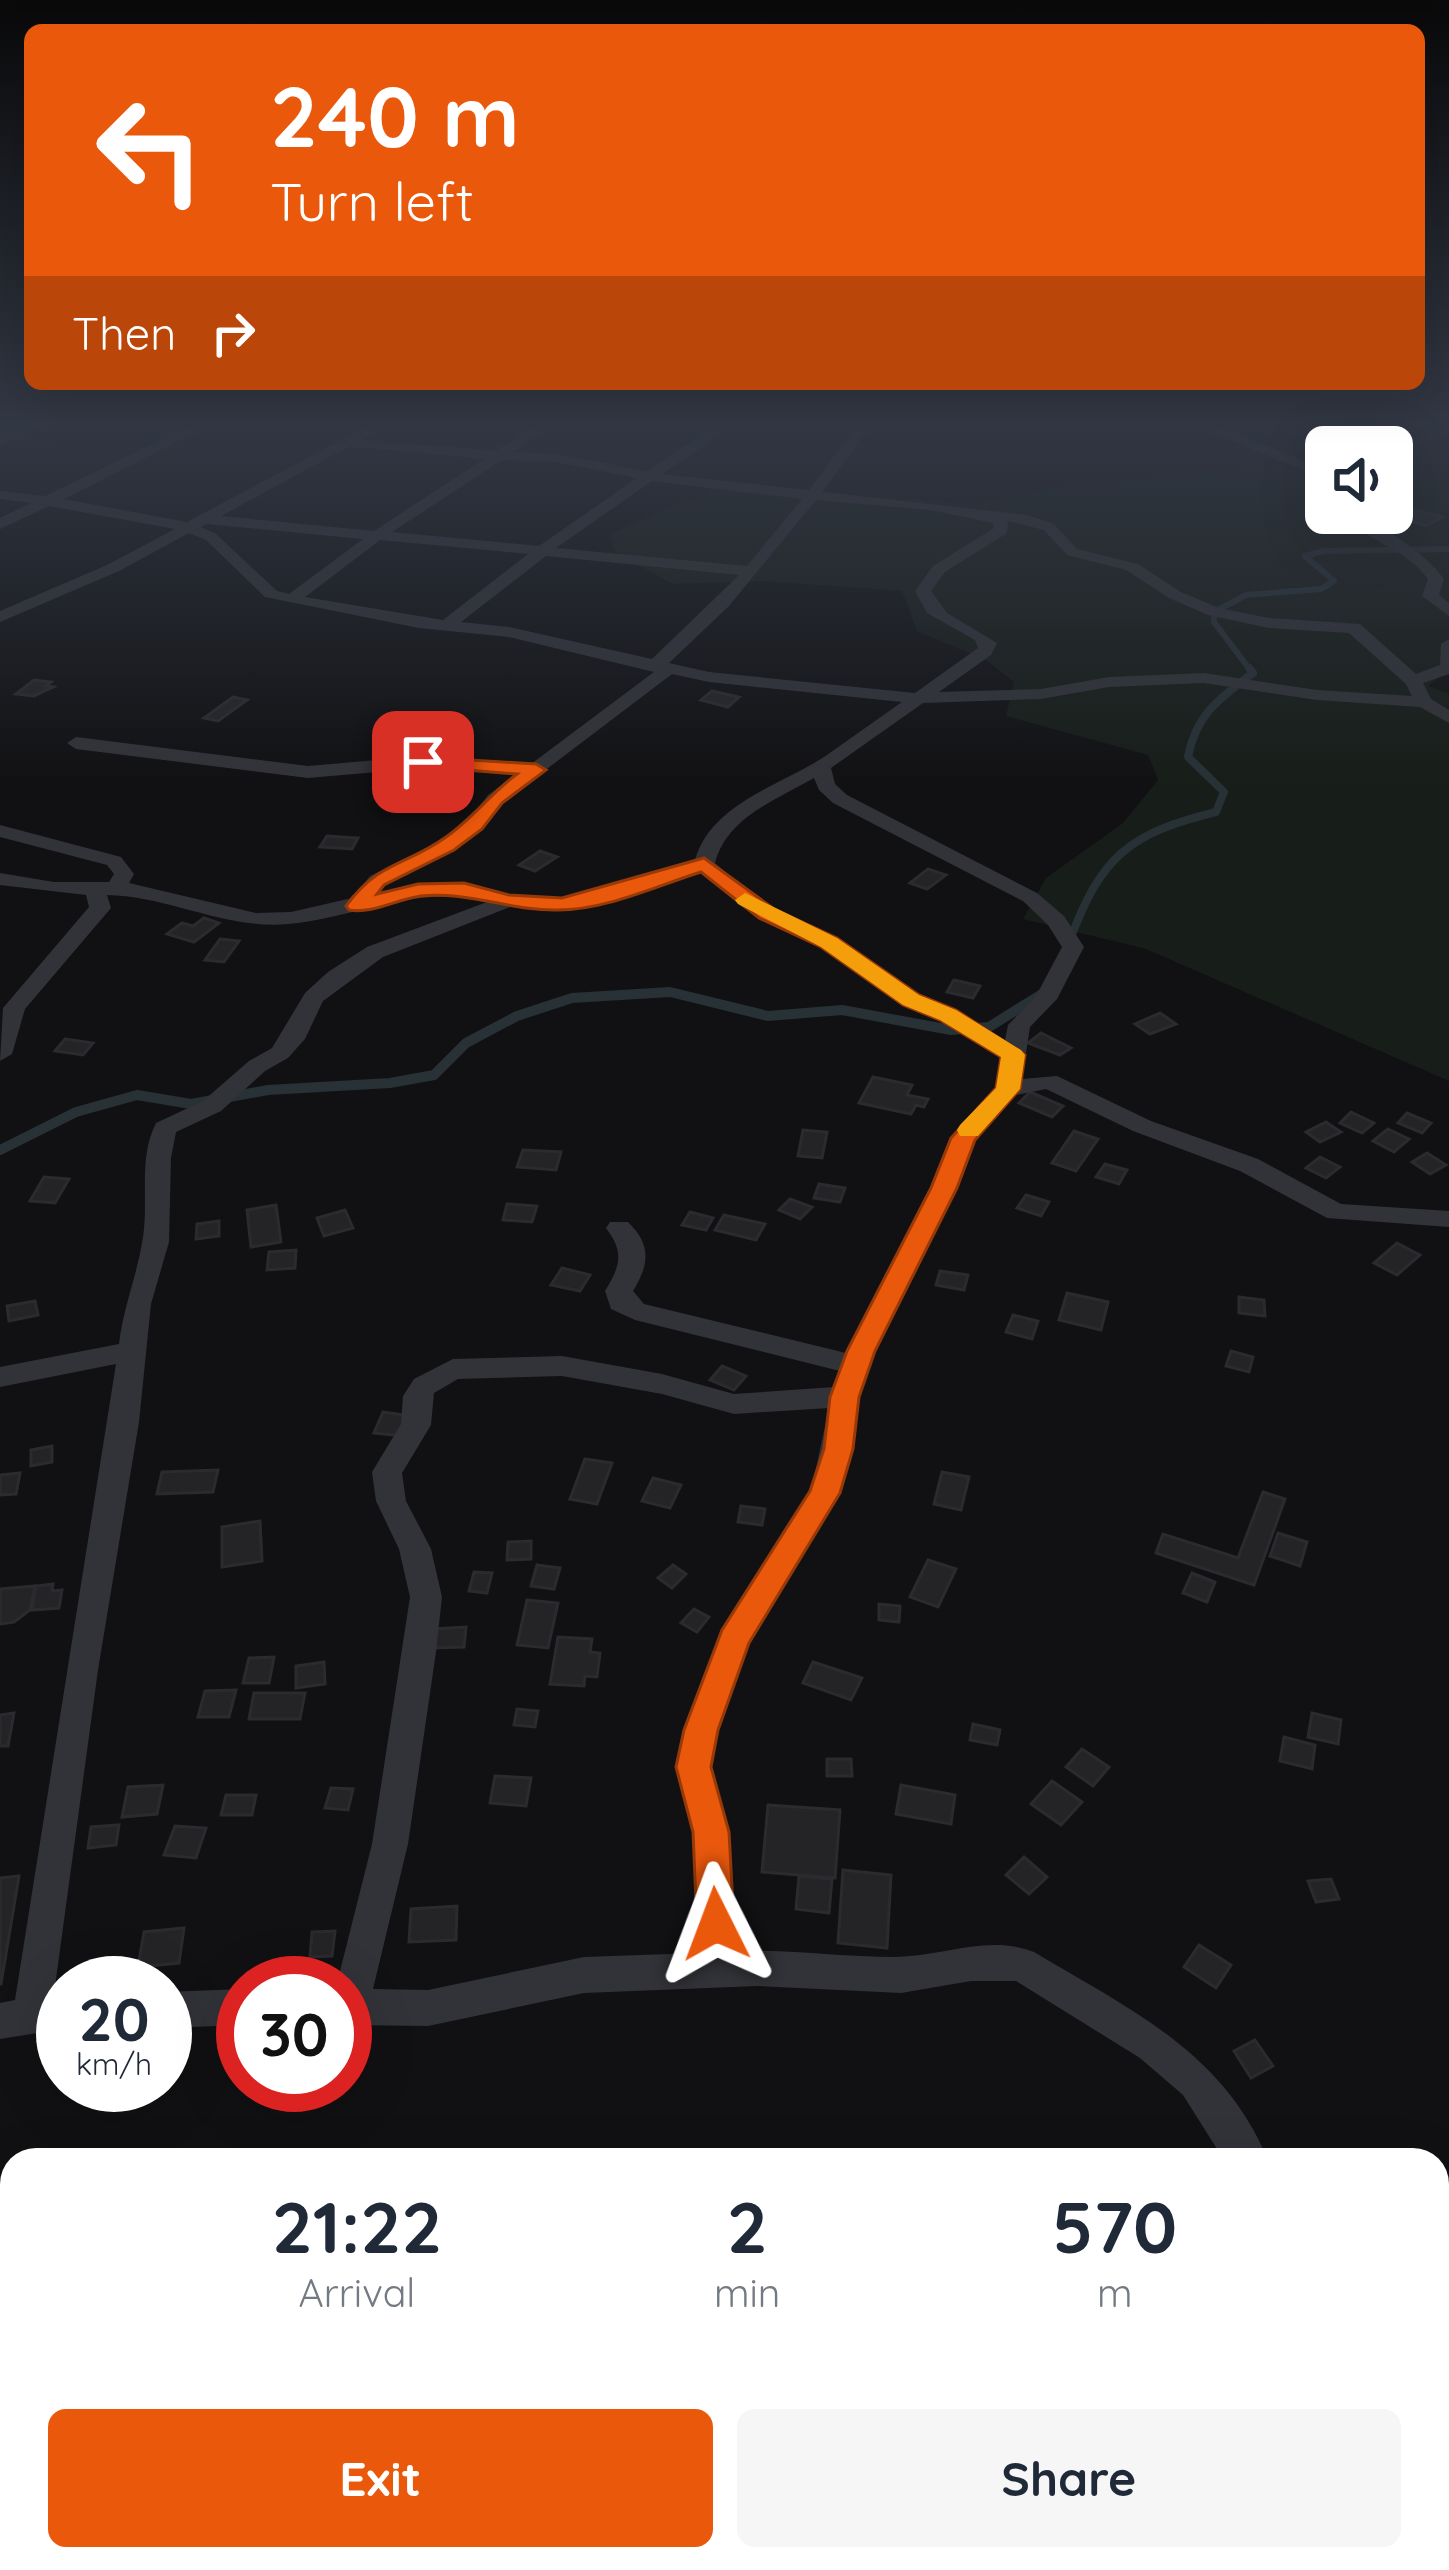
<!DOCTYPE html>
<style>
:root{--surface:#fff;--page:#f6f6f7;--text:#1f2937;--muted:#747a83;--accent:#ea580c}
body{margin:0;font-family:Quicksand,sans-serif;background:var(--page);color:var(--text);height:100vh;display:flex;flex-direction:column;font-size:45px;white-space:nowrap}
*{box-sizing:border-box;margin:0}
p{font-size:39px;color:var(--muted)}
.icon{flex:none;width:66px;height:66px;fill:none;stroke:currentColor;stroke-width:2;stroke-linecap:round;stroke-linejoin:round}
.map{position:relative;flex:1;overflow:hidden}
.panel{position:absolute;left:0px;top:2148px;width:1449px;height:423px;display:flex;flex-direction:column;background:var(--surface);border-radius:36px 36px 0 0;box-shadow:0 12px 48px #0002}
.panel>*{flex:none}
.banner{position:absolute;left:24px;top:24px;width:1401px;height:366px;border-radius:18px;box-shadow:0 12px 48px #0002;background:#ea580c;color:#fff;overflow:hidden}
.buttons{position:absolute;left:1305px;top:426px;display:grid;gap:24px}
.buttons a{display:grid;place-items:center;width:108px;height:108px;border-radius:18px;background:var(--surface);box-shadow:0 12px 48px #0002;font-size:60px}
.speed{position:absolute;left:36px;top:1956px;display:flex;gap:24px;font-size:60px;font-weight:700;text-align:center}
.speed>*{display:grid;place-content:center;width:156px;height:156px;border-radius:50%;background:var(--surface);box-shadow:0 12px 48px #0002;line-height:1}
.speed small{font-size:30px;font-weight:400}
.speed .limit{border:18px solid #d22;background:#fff;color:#111}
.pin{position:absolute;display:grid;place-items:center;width:102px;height:102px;color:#fff;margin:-51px;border-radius:24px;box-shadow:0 6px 18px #0006}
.me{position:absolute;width:132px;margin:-66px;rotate:357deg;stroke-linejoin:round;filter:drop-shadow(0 0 9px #0008)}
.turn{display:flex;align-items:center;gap:42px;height:252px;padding:0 48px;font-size:54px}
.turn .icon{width:156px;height:156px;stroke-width:2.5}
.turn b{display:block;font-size:84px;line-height:102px}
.then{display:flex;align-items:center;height:114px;padding:0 48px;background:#0003;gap:24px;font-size:45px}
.eta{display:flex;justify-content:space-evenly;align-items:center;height:204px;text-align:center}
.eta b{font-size:72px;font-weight:700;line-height:84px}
.primary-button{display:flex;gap:24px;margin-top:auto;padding:24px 48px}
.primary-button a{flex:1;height:138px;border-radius:18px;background:var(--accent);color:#fff;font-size:48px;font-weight:700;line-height:138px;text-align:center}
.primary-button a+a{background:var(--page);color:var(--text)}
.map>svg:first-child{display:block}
.green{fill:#171d18}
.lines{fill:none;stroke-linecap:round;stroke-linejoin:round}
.stream-far2{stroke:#273136;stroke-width:6}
.stream-far1{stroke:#273136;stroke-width:8}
.stream{stroke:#273136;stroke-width:10}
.building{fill:#242427;stroke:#2b2b2f;stroke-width:3}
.minor{fill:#323338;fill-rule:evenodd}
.route{fill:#ea580c;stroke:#983908;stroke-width:3}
.slow{fill:#f59e0b}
</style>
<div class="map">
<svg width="1449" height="2570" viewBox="0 0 1449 2570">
<rect width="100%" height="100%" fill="#111113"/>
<!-- green -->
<polygon class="green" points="1385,424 1449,424 1449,670 1428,686 1449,694 1449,1081 1146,949 1023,919 1046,878 1123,823 1158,780 1148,755 1006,716 1014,682 986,660 917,631 902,591 761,581 673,584 616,553 609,534 702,494 715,483 971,504 1069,485 1326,462 1326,513 1392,513 1392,447 1353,447"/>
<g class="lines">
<!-- stream-far2 -->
<polyline class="stream-far2" points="1251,671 1214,622 1214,612 1246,595 1321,589 1334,581 1305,556 1324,551 1449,549"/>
<!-- stream-far1 -->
<path class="stream-far1" d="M1070,940c31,-84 60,-107 146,-128l8,-20 -36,-35c8,-43 32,-59 65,-84l-4,-5"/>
<!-- stream -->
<polyline class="stream" points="0,1150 76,1112 137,1095 191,1104 268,1090 390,1083 434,1075 466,1043 517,1016 572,998 670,992 768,1016 842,1010 951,1030 989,1027 1042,994"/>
</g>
<!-- building -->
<g class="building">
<polygon points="1403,507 1442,517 1427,526 1389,515"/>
<polygon points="34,680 51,682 46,686 53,687 34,696 16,694"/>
<polygon points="712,691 739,697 728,707 701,700"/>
<polygon points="233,697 247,700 218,721 204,718"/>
<polygon points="327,836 358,838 352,849 320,847"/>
<polygon points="540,851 557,857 535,871 519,865"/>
<polygon points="928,869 946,875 927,889 910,883"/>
<polygon points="204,918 219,923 194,942 167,934 182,923 193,926"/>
<polygon points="220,939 239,941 224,962 205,960"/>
<polygon points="954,980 980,986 973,998 947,992"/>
<polygon points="1160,1013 1176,1024 1150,1034 1135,1024"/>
<polygon points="1041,1033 1071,1048 1060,1055 1028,1043"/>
<polygon points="65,1039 93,1043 83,1055 55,1051"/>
<polygon points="873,1077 912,1085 907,1095 928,1099 924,1107 916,1105 911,1114 859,1103"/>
<polygon points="1030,1092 1063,1106 1052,1117 1019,1103"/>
<polygon points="1351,1112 1374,1123 1362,1133 1340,1123"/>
<polygon points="1407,1113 1431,1123 1422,1133 1398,1123"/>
<polygon points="1326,1122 1341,1132 1320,1142 1306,1132"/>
<polygon points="1388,1129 1409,1139 1394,1152 1373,1141"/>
<polygon points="803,1130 827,1132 822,1158 798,1156"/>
<polygon points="1074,1131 1098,1139 1076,1171 1052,1163"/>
<polygon points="523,1150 561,1152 556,1170 517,1167"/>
<polygon points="1427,1153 1446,1165 1430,1174 1412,1162"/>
<polygon points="1320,1157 1340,1167 1326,1178 1306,1168"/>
<polygon points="1105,1164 1127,1170 1119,1184 1096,1177"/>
<polygon points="44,1177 69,1179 55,1203 30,1201"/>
<polygon points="819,1184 845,1188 840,1202 814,1198"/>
<polygon points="1026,1195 1049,1202 1041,1216 1017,1208"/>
<polygon points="790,1199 812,1207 800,1219 779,1210"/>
<polygon points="507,1204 537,1206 532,1222 503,1220"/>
<polygon points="276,1205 281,1242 251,1247 247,1210"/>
<polygon points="345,1210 353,1228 324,1236 317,1218"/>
<polygon points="690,1212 713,1218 706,1230 682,1225"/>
<polygon points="724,1215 765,1224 756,1240 715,1230"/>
<polygon points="219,1221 219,1236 196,1239 197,1224"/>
<polygon points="1397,1243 1420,1255 1397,1275 1374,1263"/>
<polygon points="296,1250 295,1268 267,1270 269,1252"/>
<polygon points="562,1268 590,1275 580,1291 551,1285"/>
<polygon points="940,1271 968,1275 964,1290 936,1285"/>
<polygon points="1067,1293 1108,1302 1101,1330 1059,1320"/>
<polygon points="1239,1297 1264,1300 1265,1316 1239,1313"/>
<polygon points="35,1301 38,1315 9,1321 7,1306"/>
<polygon points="1013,1315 1038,1321 1032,1339 1006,1332"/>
<polygon points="1231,1351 1253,1357 1249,1372 1226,1366"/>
<polygon points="722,1366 746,1376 734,1390 710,1380"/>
<polygon points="383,1412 410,1416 402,1436 374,1433"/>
<polygon points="52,1446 52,1462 31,1466 31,1450"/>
<polygon points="585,1459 612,1463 597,1504 570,1499"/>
<polygon points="218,1470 213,1492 157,1494 162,1472"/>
<polygon points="942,1472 969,1477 961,1510 934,1504"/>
<polygon points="20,1473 16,1494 0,1495 0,1475"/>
<polygon points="653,1478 681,1485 670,1508 642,1501"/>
<polygon points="1263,1492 1285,1499 1254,1585 1156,1553 1163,1534 1238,1558"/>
<polygon points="741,1506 765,1509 762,1525 738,1522"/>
<polygon points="260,1521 262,1561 222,1567 222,1527"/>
<polygon points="1278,1533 1307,1542 1300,1566 1270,1556"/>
<polygon points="531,1541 531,1559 507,1560 508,1542"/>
<polygon points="928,1560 956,1569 938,1607 910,1597"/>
<polygon points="537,1565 560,1568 554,1589 531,1586"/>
<polygon points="673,1565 686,1574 672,1588 658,1578"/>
<polygon points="474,1572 492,1573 487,1593 469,1591"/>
<polygon points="1192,1573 1215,1582 1207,1602 1183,1593"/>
<polygon points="53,1584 52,1591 62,1590 59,1608 32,1610 36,1586"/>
<polygon points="35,1586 30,1610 14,1622 0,1624 0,1589"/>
<polygon points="527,1600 558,1603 548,1648 517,1645"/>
<polygon points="879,1604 900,1606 899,1622 879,1620"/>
<polygon points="694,1609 709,1617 697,1632 681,1623"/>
<polygon points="466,1627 464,1647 432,1648 433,1629"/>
<polygon points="558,1637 592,1639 590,1652 600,1653 597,1677 585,1676 584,1686 550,1684"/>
<polygon points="274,1657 269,1683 243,1683 249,1658"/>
<polygon points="324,1662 325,1684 296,1688 296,1666"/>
<polygon points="813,1662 862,1678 851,1700 803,1683"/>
<polygon points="236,1690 229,1717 198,1717 205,1691"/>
<polygon points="254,1693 305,1693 300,1719 249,1719"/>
<polygon points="517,1709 538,1711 535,1727 514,1725"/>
<polygon points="14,1713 8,1746 0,1746 0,1715"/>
<polygon points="1312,1713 1341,1720 1338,1744 1308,1737"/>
<polygon points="973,1724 1000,1730 997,1745 970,1740"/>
<polygon points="1284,1737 1315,1745 1312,1769 1280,1761"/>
<polygon points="1082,1749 1109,1767 1093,1786 1066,1767"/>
<polygon points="827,1759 851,1759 852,1776 827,1776"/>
<polygon points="495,1776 531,1778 526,1806 490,1803"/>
<polygon points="1052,1781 1082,1802 1061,1825 1031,1804"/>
<polygon points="163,1785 157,1814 122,1817 128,1787"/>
<polygon points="901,1785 955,1795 951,1824 896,1814"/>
<polygon points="331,1788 353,1789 348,1810 325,1808"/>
<polygon points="226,1795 256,1795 252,1815 221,1815"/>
<polygon points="768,1805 840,1810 835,1878 762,1872"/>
<polygon points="119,1825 116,1845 88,1848 91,1827"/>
<polygon points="175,1826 206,1828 196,1858 164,1855"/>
<polygon points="1024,1857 1047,1877 1029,1894 1006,1875"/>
<polygon points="843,1870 891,1875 887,1948 838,1943"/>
<polygon points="19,1876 1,1984 0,1984 0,1878"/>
<polygon points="799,1876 832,1879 829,1913 796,1909"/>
<polygon points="1331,1879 1339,1899 1316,1902 1308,1881"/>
<polygon points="457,1906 456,1940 409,1942 411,1909"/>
<polygon points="184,1928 179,1963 138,1967 144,1932"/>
<polygon points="335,1931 332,1956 310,1957 312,1932"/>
<polygon points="1199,1945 1231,1965 1216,1988 1184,1967"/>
<polygon points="1255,2040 1273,2066 1251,2078 1234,2051"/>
</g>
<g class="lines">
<!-- minor -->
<g class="minor">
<polygon points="26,424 44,424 0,445 0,436"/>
<path d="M194,424h18l-148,75 123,23 184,-98h17l-26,16 134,11 41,-27h16l-39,28 42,2 91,17 52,-35 10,-12h14l-14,18 -47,32 147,16 49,-66h14l-50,68 205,23 27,9 23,25 61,15 43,28 38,16 50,10 91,6 56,50 24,-9 1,-21 8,-5v35l-26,9 8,16 18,11v13l-29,-16 -103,-7 -113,-17 -95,4 -68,12 -118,4 -92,65 4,16 12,11 190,98 27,23 20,31 -27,52 -27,28 -8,52 35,-3 94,45 107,38 83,45 108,7v16l-122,-9 -87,-47 -107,-40 -87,-42 -30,6 -42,45 -17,48 -82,163 -16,46 -6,52 -13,44 -92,150 -30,88 -8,36 19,65 7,119c53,-2 106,6 159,6 47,0 93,-23 139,-5 95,57 189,99 234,208h-44l-41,-65 -43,-37 -124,-77h-45l-70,12 -144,-7 -173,7 -156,33 -83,-1v-42h-8l35,-139 38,-247 -11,-48 -23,-48 -4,-29 29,-48 2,-28 11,-17 39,-20 109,-3 100,18 72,20 100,-7 6,-16 -205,-51 -24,-11 -6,-18c16,-26 19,-39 1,-63l4,-6h18c24,23 21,43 5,69l11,13 202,49 85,-165 20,-50 45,-51 6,-29 -62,-38 -36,-15 -83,-58 -79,-40 -42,-36 -138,39 -52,-3 -127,50 -60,44 -18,38 -17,19 -23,13 -44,40 -45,21 -5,26 -2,84 -18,62 -12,118 -41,248 -44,324 9,-1v36l-63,10v-36l15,-3 101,-636 -116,23v-20l119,-23c4,-35 17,-66 23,-101 8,-39 -5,-83 14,-120l47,-22 46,-40 23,-13 33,-55 23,-21 39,-25 120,-45c-69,-19 -131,16 -199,22 -61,6 -120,-28 -181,-29l4,13 -86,101 -13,45 -12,7 3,-53 86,-101 -3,-12 -86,-10v-12l54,9h55l5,-8 -7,-9 -107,-28v-12l121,32 13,17 -5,9 127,30 35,-1 61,-14 18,-22 70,-34 28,-21 20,-26 29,-21 -94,-6 -115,10 -232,-29 -9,-6 9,-6 232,29 115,-10 108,8 123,-92 -145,-35 -90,-9 -154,-31 -59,-57 -17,-7 -70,38 -119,51v-11l107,-46 68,-36 -126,-23 -49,23v-11l31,-15 -31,-4v-8l45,5zM350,446l134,13 -110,72 -153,-15zM502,460l54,2 81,16 -98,68 -147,-14zM652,481l150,18 -55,67 -191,-18zM816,500l115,10 62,13 1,5 -61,38 -18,25 12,22 48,27 3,8 -63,45 -206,-21 -40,-9 60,-57zM1008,521l36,9 23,25 59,15 43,28 39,17 61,13 80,5 57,51 6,12 -95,-6 -113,-17 -95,4 -68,12 -102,3 52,-37 6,-12 -50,-30 -16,-22 14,-19 62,-39zM207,524l156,15 -74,55 -12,-3 -61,-57 -15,-7zM380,540l148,14 -85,66 -138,-23zM546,556l193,19 -87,84 -143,-32 -48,-5zM672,674l37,8 193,20c-26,18 -52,37 -78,55 -45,29 -113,47 -129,103l-134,38 -52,-3 -45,-12 -45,1 -41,9 6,-9c46,-22 86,-39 118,-81zM814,778l5,12 14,13 190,98 25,24 14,22 -26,49 -28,29 -3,15 -49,-30 -36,-15 -83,-58 -81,-38 -41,-36c12,-46 61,-63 99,-85zM562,1376l100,18 72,20 95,-6 -18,83 -90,139 -37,101 -8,36 17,65 5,121 -114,4 -156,33 -55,-1 35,-145 28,-192 6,-55 -11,-48 -25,-48 -4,-28 29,-48 3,-32 24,-14z"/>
<polygon points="1192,424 1211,424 1315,465 1326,475 1326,486 1305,471"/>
<path d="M1340,513c29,0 87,41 104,66l-5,16 10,8v13l-27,-20 6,-17c-22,-31 -63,-38 -88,-66z"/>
<polygon points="243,1989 243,2025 165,2028 165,1992"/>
<polygon points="1437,2437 1449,2442 1449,2507 1437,2502"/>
</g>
</g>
<!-- sky -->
<linearGradient id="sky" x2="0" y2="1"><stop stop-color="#09090a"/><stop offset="0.54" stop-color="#323844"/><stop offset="1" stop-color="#323844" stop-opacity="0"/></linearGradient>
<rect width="1449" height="784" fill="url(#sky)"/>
<!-- route -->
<path class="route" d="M423,757l113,7 10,6 -44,33 -20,26 -28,21 -70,35 -7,9 41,-10 46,-1 45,12 53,3 142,-40 70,51 63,29 82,57 37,15 69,45 -5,34 -45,51 -18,48 -82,163 -16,46 -6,52 -13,44 -91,150 -31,87 -7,37 18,65 5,92 -5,12 -13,5 -13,-5 -6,-12 -4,-92 -17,-65 8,-37 38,-100 88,-139 14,-42 6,-52 17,-46 84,-163 20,-50 45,-50 5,-31 -61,-37 -37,-15 -82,-58 -62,-29 -58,-46c-45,14 -95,38 -143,38 -47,1 -90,-19 -137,-14 -24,3 -48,18 -72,14l-3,-4c34,-46 60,-40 100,-69 27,-19 45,-44 71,-63l-101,-8v-8z"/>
<!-- slow -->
<polygon class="slow" points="745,893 837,938 919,995 956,1010 1021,1050 1025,1055 1020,1089 978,1136 960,1136 957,1130 960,1125 996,1088 1001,1057 940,1020 903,1005 821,947 738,904 735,900"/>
</svg>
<div class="buttons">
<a><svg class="icon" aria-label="sound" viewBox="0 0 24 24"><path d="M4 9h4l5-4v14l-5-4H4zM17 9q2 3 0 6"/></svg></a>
</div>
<div class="speed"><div>20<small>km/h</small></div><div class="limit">30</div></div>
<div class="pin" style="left:423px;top:762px;background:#d93025"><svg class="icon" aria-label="arrive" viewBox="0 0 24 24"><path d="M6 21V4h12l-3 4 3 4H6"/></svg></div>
<svg class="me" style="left:716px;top:1924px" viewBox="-20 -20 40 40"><path d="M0-17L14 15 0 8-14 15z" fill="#ea580c" stroke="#fff" stroke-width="4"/></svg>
<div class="banner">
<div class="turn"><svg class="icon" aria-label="left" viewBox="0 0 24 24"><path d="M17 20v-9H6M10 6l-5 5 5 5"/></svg><div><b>240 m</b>Turn left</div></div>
<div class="then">Then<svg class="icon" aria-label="right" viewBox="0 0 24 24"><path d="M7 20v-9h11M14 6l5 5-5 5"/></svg></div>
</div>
<section class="panel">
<div class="eta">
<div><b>21:22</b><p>Arrival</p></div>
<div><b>2</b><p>min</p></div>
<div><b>570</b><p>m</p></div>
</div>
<div class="primary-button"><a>Exit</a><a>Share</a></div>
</section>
</div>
